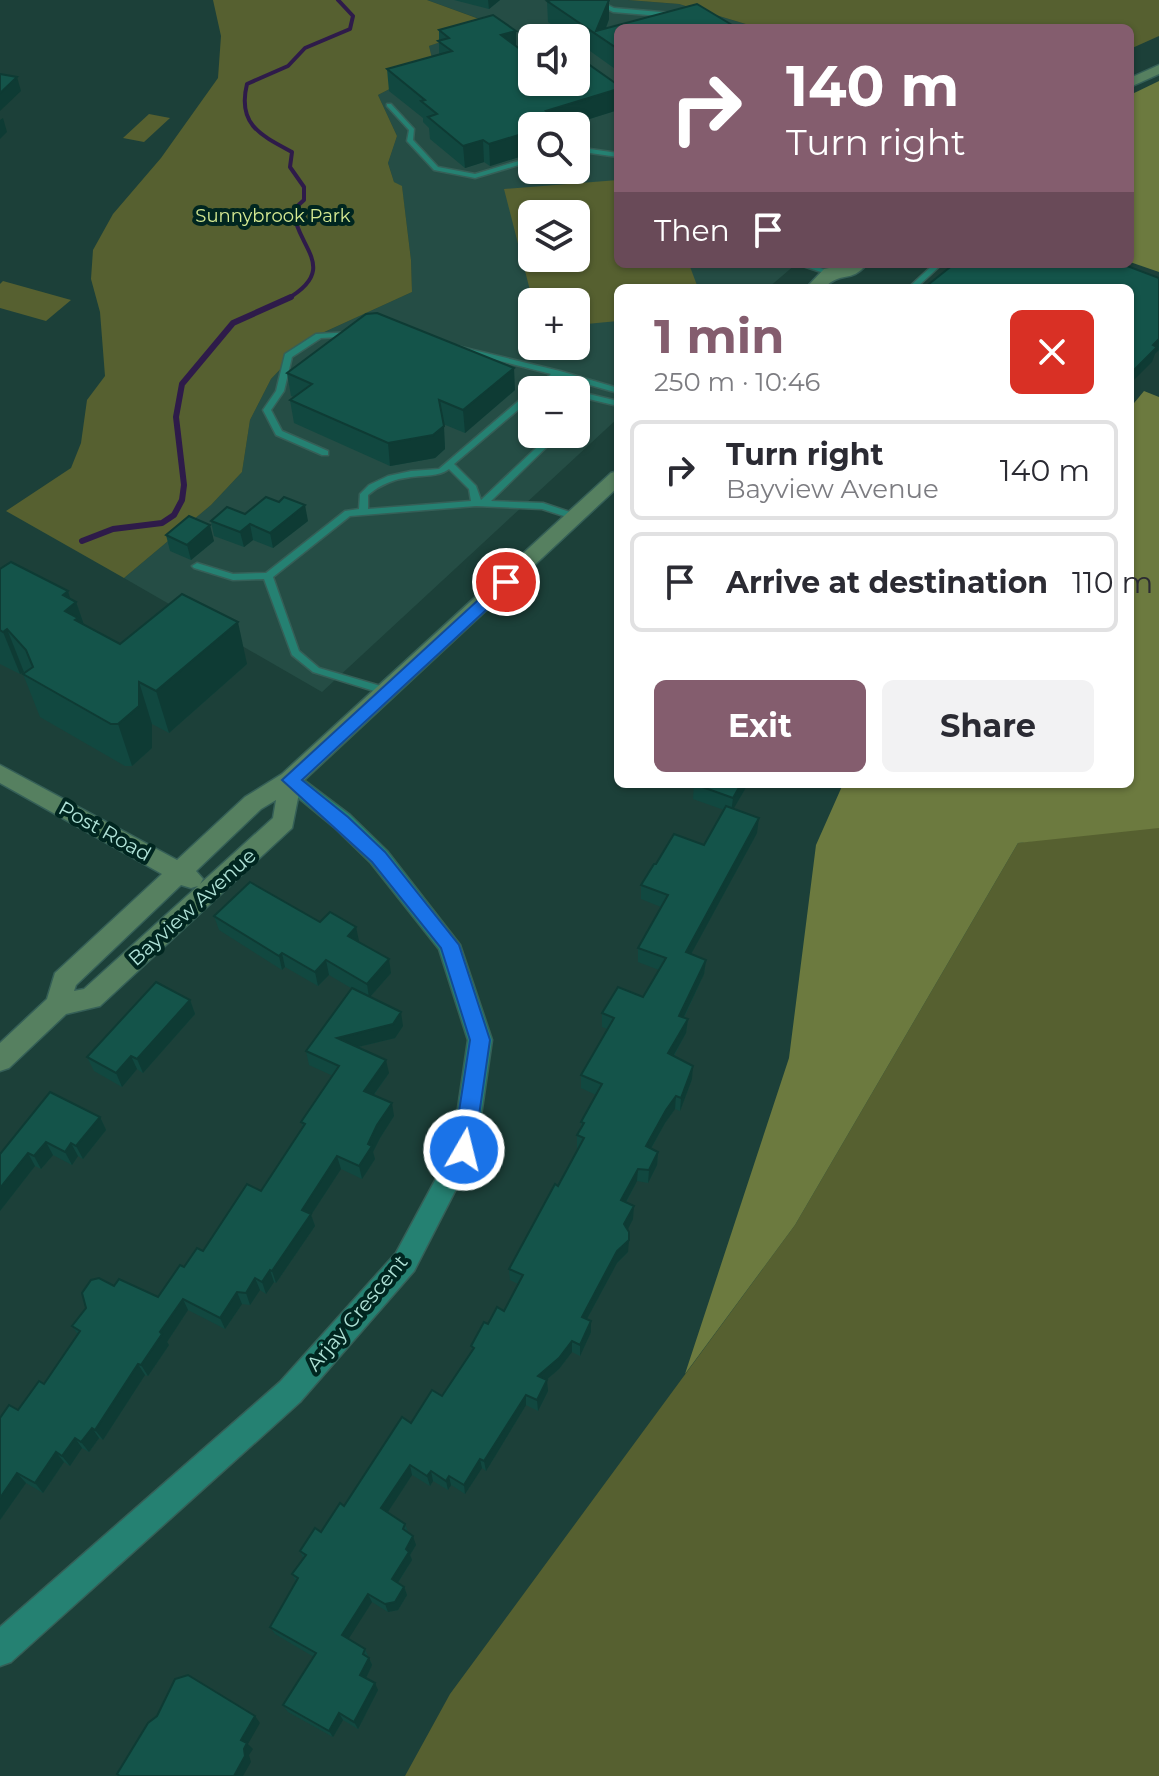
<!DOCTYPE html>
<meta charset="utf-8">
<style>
:root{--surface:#fff;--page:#f2f2f3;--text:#2b2b33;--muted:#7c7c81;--line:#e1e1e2;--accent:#845d6e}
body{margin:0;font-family:Montserrat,sans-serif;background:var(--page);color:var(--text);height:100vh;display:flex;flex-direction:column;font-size:30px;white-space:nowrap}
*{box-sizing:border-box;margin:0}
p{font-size:26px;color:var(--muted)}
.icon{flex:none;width:44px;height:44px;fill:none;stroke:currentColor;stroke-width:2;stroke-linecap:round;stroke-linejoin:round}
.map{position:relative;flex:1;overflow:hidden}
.side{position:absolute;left:614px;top:284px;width:520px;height:504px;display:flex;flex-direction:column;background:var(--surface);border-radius:12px;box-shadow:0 2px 6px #0004}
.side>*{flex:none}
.hud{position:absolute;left:614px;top:24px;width:520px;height:244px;border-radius:12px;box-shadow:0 2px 6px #0004;background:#845d6e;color:#fff;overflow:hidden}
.fabs{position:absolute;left:518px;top:24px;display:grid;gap:16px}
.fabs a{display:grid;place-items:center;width:72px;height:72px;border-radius:12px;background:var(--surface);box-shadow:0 2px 6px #0004;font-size:40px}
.pin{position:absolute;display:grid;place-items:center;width:68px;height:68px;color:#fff;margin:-34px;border:4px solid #fff;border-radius:50%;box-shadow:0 2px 8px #0007}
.me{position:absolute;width:88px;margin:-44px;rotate:8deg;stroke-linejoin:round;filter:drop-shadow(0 0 6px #0008)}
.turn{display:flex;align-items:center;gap:28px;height:168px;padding:0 40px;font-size:36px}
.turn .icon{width:104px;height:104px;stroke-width:2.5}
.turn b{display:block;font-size:56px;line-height:68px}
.then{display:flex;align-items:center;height:76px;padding:0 40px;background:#0003;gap:16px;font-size:30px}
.round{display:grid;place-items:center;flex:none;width:84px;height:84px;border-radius:12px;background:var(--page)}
.summary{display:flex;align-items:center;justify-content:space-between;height:136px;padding:0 40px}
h1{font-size:48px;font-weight:700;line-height:60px;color:var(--accent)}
.button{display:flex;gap:16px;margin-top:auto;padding:16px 40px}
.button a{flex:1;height:92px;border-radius:12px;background:var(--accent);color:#fff;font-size:32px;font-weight:700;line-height:92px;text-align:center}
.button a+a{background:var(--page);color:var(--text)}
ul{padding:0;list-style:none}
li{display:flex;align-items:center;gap:24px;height:100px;margin:0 16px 12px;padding:0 24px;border:4px solid var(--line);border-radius:12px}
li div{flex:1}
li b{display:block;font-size:30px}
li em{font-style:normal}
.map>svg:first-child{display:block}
.built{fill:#254d45;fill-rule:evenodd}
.green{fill:#566030;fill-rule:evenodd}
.forest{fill:#6c7a3f}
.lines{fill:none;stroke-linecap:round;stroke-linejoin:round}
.stream-far1{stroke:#2e1b4a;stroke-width:4}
.stream{stroke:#2e1b4a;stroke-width:6}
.lane-casing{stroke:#355f57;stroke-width:3}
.street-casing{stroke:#355f57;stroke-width:3}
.secondary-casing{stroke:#355f57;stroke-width:3}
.lane{fill:#258172;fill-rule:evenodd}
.street{fill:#258172;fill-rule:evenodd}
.secondary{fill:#568060;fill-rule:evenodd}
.wall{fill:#114840}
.shaded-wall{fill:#0e3b34}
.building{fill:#14544a;stroke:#0e3b34;stroke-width:2}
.route{fill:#1a73e8;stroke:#114b97;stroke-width:2}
.labels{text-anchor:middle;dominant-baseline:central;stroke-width:8;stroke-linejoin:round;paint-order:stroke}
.far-park-label{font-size:18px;fill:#d5ea92;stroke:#002620}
.street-label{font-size:20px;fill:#b0e3d8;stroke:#002620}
</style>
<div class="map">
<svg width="1159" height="1776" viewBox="0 0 1159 1776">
<rect width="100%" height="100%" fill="#1c4039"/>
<!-- built -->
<path class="built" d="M427,0h201l51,4 80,24h-141v236h178l-28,24h-150v130l-296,274 -198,-114 87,-73 31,-33 8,-52 21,-41 38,-40 103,-47 -1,-32 -9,-73 -8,-5 -6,-19 9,-27 -19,-41 56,-29 -5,-20 62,-23zM532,38h44v44h-44zM532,126h44v44h-44zM532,214h44v44h-44zM532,302h44v44h-44zM532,390h44v44h-44z"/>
<!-- green -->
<g class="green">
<polygon points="213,0 427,0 493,24 429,46 434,66 378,95 397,136 388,163 394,182 402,186 411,260 412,292 309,339 271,379 250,420 242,472 211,505 124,578 6,511 71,468 81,443 87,400 105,376 100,312 91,279 93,250 113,214 161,158 218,78 221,36"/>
<polygon points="628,0 1159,0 1159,36 1130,49 1130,28 759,28 679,4"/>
<polygon points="149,114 170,118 144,142 123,138"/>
<path d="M618,180v84h71l9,24h-80v33l-42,4v-23h-43l-29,-113zM532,214h44v44h-44z"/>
<polygon points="3,281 71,300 46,321 0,308 0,284"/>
<polygon points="1159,821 1159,1776 405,1776 450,1694 795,1225 1018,843"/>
</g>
<!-- forest -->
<g class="forest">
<polygon points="1159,81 1159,272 1130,262 1130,95"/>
<polygon points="1144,391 1159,397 1159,828 1018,843 795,1225 685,1374 789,1058 816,845 843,784 1130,784 1130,408"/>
</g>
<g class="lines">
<!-- stream-far1 -->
<path class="stream-far1" d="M287,299c53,-31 10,-51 6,-89l11,-10v-13l-14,-20 2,-15c-32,-17 -55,-28 -45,-68l41,-18 17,-18 45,-19 3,-13 -15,-16"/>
<!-- stream -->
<polyline class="stream" points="82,541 113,529 162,523 174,515 182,500 184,485 176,417 182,384 233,323 291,297"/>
<!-- lane casing -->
<g class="lane-casing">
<g id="lane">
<polygon points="589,0 597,0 614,8 672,13 675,15 672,17 613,12"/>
<polygon points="387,104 391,104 414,129 413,140 438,167 475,174 532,157 532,161 475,178 434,170 407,141 409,130 387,106"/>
<polygon points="576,147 618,153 618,157 576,151"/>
<polygon points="797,264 809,264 834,273 830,275"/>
<polygon points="934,264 942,264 916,288 908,288"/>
<polygon points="353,332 356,332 356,336 321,338 292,357 284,391 271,410 282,431 328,451 328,455 322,455 276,435 263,410 276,391 285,354 316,334"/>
<polygon points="457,346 560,371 618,388 618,393 558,376 550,383 571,390 557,390 546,387 542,390 533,390 551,374 457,350"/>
<polygon points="576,391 618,401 618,406 576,396"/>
<path d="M529,392h3v6l-78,66 22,22 5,14 70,-66h9l-69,67 52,2 36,12v4h-6l-31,-10 -66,-3 -126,10 -77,61 26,74 20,17 72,21 1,2 -1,2 -4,2 -74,-23 -21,-17 -28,-76 -31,1 -39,-12 -2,-2 5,-3 36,11 33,-1 79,-62 14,-2 1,-15 9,-9 19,-9 23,-5 28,-2zM449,469l20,20 2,12 -103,8v-14c13,-11 26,-16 43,-18 12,-2 28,0 38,-8z"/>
</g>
</g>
<!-- street casing -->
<g class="street-casing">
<polygon id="street" points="290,772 297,775 350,815 387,851 460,945 492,1040 476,1150 414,1271 300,1402 11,1662 0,1666 0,1627 280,1382 396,1253 452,1149 468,1040 439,949 371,863 334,827 283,785 280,780 283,775"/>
</g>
<!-- secondary casing -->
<g class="secondary-casing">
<g id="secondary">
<polygon points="1159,65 1159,74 1130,87 1130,78"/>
<path d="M849,264h18c-17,20 -25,6 -43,24h-18l18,-19z"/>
<path d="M618,471v16l-317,296 -9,45 -192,178 -34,8 -57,54 -9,3v-28l47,-44 8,-26 107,-99 -162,-91v-18l177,95 68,-63 37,-23 329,-301zM276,800l-3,18 -73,66 3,-5 -7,-8 65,-62zM181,885l10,3 7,-2 -114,103 -10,2 2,-6z"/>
</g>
</g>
<!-- lane -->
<use href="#lane" class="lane"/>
<!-- street -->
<use href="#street" class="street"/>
<!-- secondary -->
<use href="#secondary" class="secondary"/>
</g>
<!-- wall -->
<g class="wall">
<polygon points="454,0 500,0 489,9"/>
<polygon points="547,1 609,19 606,28 618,28 618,71 576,41 576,38 571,38 548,22"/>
<polygon points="439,30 516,46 532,82 618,110 567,126 532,126 532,153 490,166 484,162 465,168 430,139 429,128 423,122 423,118 389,91 387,69 439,55"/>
<polygon points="287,373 515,390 465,433 443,424 445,449 435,458 390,466 294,423 290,400 294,397 291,396"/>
<polygon points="245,514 308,521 273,548 253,540 244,547 214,536 211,521"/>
<polygon points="166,535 214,541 191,560 170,551"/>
<polygon points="0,569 68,591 70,599 76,602 84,625 120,644 247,664 169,733 152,724 152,748 132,766 125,766 40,717 23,674 25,673 24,672 20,674 0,664"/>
<polygon points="694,784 748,784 733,809 757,833 691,954 706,960 704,974 684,1018 688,1019 686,1033 674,1056 692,1079 680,1111 675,1109 665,1123 651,1149 658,1152 657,1165 648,1183 637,1181 626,1203 633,1219 627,1229 628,1252 617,1263 587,1319 591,1321 591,1332 580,1356 572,1352 559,1369 546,1380 548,1391 538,1411 526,1405 486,1471 482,1468 465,1494 451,1485 448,1490 433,1481 430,1486 412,1475 387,1513 405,1524 408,1532 416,1545 410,1555 412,1560 398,1583 404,1587 407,1595 398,1610 388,1612 372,1602 348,1639 365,1649 372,1665 366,1678 378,1690 358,1729 343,1720 333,1737 288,1712 283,1705 314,1657 275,1634 270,1627 296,1582 292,1574 303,1558 300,1551 321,1532 344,1506 411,1423 442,1396 472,1351 471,1346 488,1324 504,1311 518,1284 510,1280 509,1269 578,1149 577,1148 577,1135 581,1128 581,1122 596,1095 581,1088 581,1075 608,1029 602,1027 602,1013 643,997 659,970 638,962 638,948 661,907 641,899 641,885 656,864 704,845 724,810 693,799"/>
<polygon points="214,916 320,922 356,927 358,942 391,973 370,997 403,1026 395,1038 358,1047 389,1073 374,1095 394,1116 380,1138 373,1152 375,1159 362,1179 341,1169 311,1215 315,1226 276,1283 274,1282 266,1294 260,1290 250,1305 242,1304 225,1329 188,1310 167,1342 169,1345 148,1376 145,1375 103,1440 99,1438 89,1452 82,1448 70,1466 64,1462 43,1493 26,1483 0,1520 0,1418 18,1410 44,1384 78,1335 72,1326 114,1286 158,1297 184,1267 203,1251 261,1191 303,1128 301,1122 333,1076 309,1065 306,1051 356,991 329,975 318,986 285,967 282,970 219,930"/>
<polygon points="190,1000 195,1014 143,1073 137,1069 122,1087 94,1071 87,1057"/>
<polygon points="100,1117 106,1130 83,1159 78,1156 72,1165 53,1155 41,1169 35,1166 0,1211 0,1154"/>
</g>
<!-- shaded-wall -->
<g class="shaded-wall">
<polygon points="488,0 500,0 489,9"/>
<polygon points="609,0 609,19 602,38 596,31"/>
<polygon points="516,31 516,52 501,35"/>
<polygon points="17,77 21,91 0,111 0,93"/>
<polygon points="618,89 618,110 567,126 544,126 546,111"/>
<polygon points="3,118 7,132 0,139 0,120"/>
<polygon points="532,131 532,153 490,166 489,144"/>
<polygon points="483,140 484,162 465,168 463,146"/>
<polygon points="1159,339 1159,350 1155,354 1152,362 1130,384 1130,374"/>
<polygon points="514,368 515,390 465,433 463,410"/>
<polygon points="444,426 445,449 435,458 390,466 388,443"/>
<polygon points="305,505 308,521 273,548 270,533"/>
<polygon points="250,524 253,540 244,547 240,532"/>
<polygon points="210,525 214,541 191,560 187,545"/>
<polygon points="68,591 72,605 76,602 91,645 65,611 63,595"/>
<polygon points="238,622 247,664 169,733 156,691"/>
<polygon points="7,629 24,672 20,674 3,632"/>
<polygon points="139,682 152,724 152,748 132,766 118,724"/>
<polygon points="741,784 748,784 731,813 733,798"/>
<polygon points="759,818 757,833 684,967 686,952"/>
<polygon points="356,927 359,941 350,950 348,936"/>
<polygon points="282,953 285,967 282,970 279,956"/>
<polygon points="389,959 391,973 369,998 367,984"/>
<polygon points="326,960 329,975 318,986 315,972"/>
<polygon points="706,960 704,974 678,1029 679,1016"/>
<polygon points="190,1000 195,1014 143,1073 137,1059"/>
<polygon points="401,1012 403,1026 395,1038 341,1051 337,1038"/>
<polygon points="688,1019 686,1033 667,1067 668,1053"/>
<polygon points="131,1056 137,1069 122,1087 116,1073"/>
<polygon points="386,1060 389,1073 367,1104 364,1091"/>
<polygon points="693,1066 692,1079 680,1111 681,1098"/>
<polygon points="676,1096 675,1109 665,1123 645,1159 646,1146 666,1110"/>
<polygon points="392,1103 394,1116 380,1138 373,1152 375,1159 362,1179 359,1166 368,1144 377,1125"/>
<polygon points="100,1117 106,1130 83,1159 76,1146"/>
<polygon points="46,1142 53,1155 41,1169 34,1156"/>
<polygon points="71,1143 78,1156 72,1165 65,1152"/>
<polygon points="658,1152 657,1165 648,1183 649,1170"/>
<polygon points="28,1153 35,1166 0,1211 0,1188"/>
<polygon points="337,1156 341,1169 311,1215 315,1226 276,1283 272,1271 302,1210"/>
<polygon points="638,1169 637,1181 620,1213 621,1200"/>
<polygon points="634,1206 633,1219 624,1237 624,1224"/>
<polygon points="629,1240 628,1252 617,1263 582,1328 582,1317 617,1251"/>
<polygon points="270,1270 274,1282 266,1294 262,1282"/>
<polygon points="255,1278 260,1290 250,1305 246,1293"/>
<polygon points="237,1292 242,1304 225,1329 220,1318"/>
<polygon points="183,1299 188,1310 167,1342 169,1345 148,1376 141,1365 160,1332"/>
<polygon points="591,1321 591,1332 580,1356 580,1345"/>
<polygon points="572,1341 572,1352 559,1369 538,1387 538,1376"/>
<polygon points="138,1364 145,1375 103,1440 95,1430"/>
<polygon points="547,1380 548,1391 538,1411 537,1400"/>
<polygon points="526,1395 526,1405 486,1471 484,1461"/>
<polygon points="92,1428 99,1438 89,1452 81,1442"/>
<polygon points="75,1438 82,1448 70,1466 62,1456"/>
<polygon points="56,1452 64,1462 43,1493 35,1483"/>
<polygon points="480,1459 482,1468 465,1494 464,1485"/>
<polygon points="410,1465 412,1475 384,1518 381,1508"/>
<polygon points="431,1471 433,1481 430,1486 427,1476"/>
<polygon points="17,1473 26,1483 0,1520 0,1498"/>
<polygon points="449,1476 451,1485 448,1490 446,1481"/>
<polygon points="413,1536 416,1545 410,1555 412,1560 395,1587 392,1579 406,1549"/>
<polygon points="404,1587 407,1595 398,1610 388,1612 385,1604"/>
<polygon points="368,1594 372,1602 346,1643 342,1635"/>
<polygon points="369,1658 372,1665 364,1682 360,1675"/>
<polygon points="375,1683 378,1690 358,1729 354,1722"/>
<polygon points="339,1713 343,1720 333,1737 329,1731"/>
<polygon points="255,1716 260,1723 248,1744 253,1749 249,1755 251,1762 243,1776 234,1776 241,1740"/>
</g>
<!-- building -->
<g class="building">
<polygon points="551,0 609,0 596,31 697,4 737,28 618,28 618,49 547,1"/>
<polygon points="493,15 516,31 501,35 532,58 532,82 576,82 576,61 581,59 618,85 618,89 546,111 552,116 544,119 552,125 532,126 532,131 489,144 483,140 463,146 428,117 437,114 421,101 425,100 387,69 452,51 438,41 449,38 439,30"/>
<polygon points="0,74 17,77 0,93"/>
<polygon points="954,264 1122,264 1159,278 1159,339 1153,345 1157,347 1130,374 1130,288 924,288"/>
<polygon points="377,313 514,368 463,410 439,400 444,426 433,435 388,443 290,400 312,384 287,373 366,314"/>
<polygon points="266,497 279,502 284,497 305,505 270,533 250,524 240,532 211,521 227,507 245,514"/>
<polygon points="189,516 210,525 187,545 166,535"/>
<polygon points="11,562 68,591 63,595 76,602 65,611 78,618 75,620 120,644 182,594 238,622 156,691 139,682 139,706 118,724 111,724 23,674 33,667 26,650 7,629 3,632 0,630 0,569"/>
<polygon points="694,784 741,784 733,798"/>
<polygon points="726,806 759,818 686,952 706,960 679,1016 688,1019 668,1053 693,1066 681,1098 676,1096 666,1110 646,1146 658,1152 649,1170 638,1169 621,1200 634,1206 624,1224 629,1232 629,1240 617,1251 582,1317 591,1321 580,1345 572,1341 559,1358 538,1376 547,1380 537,1400 526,1395 484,1461 480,1459 464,1485 449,1476 446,1481 431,1471 427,1476 410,1465 381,1508 405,1524 403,1529 413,1536 406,1549 409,1552 392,1579 404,1587 395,1602 385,1604 368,1594 342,1635 365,1649 363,1654 369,1658 360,1675 375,1683 354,1722 339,1713 329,1731 283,1705 316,1653 270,1627 298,1578 292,1574 306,1555 300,1551 315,1528 321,1532 340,1503 344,1506 402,1417 411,1423 432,1390 442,1396 474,1348 471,1346 484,1322 488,1324 497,1307 504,1311 523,1275 509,1269 555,1184 558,1186 584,1138 577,1135 584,1123 581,1122 602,1084 581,1075 614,1018 602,1013 618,987 643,997 666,958 638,948 668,895 641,885 654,864 656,864 674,834 704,845"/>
<polygon points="250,882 320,922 330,912 356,927 348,936 389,959 367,984 326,960 315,972 282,953 279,956 214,916"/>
<polygon points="156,982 190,1000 137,1059 131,1056 116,1073 87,1057"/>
<polygon points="352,988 401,1012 393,1024 337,1038 386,1060 364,1091 392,1103 377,1125 368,1144 372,1146 359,1166 337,1156 302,1210 311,1214 272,1271 270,1270 262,1282 255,1278 246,1293 237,1292 220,1318 183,1299 160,1332 162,1334 141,1365 138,1364 95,1430 92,1428 81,1442 75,1438 62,1456 56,1452 35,1483 17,1473 0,1498 0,1418 9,1405 18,1410 39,1381 44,1384 80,1331 72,1326 86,1308 82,1293 91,1280 99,1278 114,1286 119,1279 158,1297 180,1265 184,1267 197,1248 203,1251 247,1184 261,1191 305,1124 301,1122 339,1066 306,1051"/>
<polygon points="50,1092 100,1117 76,1146 71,1143 65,1152 46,1142 34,1156 28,1153 0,1188 0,1154"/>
<polygon points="188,1675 255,1716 241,1740 247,1743 244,1749 245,1756 234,1776 120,1776 117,1774 148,1723 157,1716 175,1679"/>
</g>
<!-- route -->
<polygon class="route" points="506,577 514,582 512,586 302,780 348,817 385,852 459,945 490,1040 474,1150 471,1156 464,1159 457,1156 453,1150 470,1040 441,948 372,862 282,780 501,579"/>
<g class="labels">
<!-- far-park labels -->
<g class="far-park-label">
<text x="273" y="216">Sunnybrook Park</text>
</g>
<!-- street labels -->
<g class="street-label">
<text transform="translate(105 831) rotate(29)">Post Road</text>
<text transform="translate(192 907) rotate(-42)">Bayview Avenue</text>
<text transform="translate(357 1313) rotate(-50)">Arjay Crescent</text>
</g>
</g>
</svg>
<div class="fabs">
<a><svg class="icon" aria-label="sound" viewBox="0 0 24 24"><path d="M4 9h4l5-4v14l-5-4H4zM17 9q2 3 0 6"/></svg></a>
<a><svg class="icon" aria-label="search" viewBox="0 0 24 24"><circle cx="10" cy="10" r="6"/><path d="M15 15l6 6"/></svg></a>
<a><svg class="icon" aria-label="layers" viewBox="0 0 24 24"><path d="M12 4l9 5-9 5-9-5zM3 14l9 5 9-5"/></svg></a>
<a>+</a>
<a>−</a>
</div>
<div class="pin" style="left:506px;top:582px;background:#d93025"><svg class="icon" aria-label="arrive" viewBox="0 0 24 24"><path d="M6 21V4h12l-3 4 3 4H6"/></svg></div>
<svg class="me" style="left:464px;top:1150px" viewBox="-20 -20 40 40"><circle r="17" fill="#1a73e8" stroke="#fff" stroke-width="3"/><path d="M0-11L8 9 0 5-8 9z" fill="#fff"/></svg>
<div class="hud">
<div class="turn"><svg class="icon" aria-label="right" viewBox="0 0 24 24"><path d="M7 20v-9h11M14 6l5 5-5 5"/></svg><div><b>140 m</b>Turn right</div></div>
<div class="then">Then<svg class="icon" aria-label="arrive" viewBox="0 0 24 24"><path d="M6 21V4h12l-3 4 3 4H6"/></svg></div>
</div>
<section class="side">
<div class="summary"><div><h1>1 min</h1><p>250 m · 10:46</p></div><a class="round" style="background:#d93025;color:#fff"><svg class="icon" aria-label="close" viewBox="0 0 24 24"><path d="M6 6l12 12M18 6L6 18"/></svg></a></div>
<ul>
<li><svg class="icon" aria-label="right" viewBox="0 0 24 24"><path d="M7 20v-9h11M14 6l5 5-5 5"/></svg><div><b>Turn right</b><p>Bayview Avenue</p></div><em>140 m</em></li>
<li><svg class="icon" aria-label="arrive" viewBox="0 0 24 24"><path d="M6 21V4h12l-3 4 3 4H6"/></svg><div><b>Arrive at destination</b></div><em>110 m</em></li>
</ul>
<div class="button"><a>Exit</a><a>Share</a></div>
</section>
</div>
